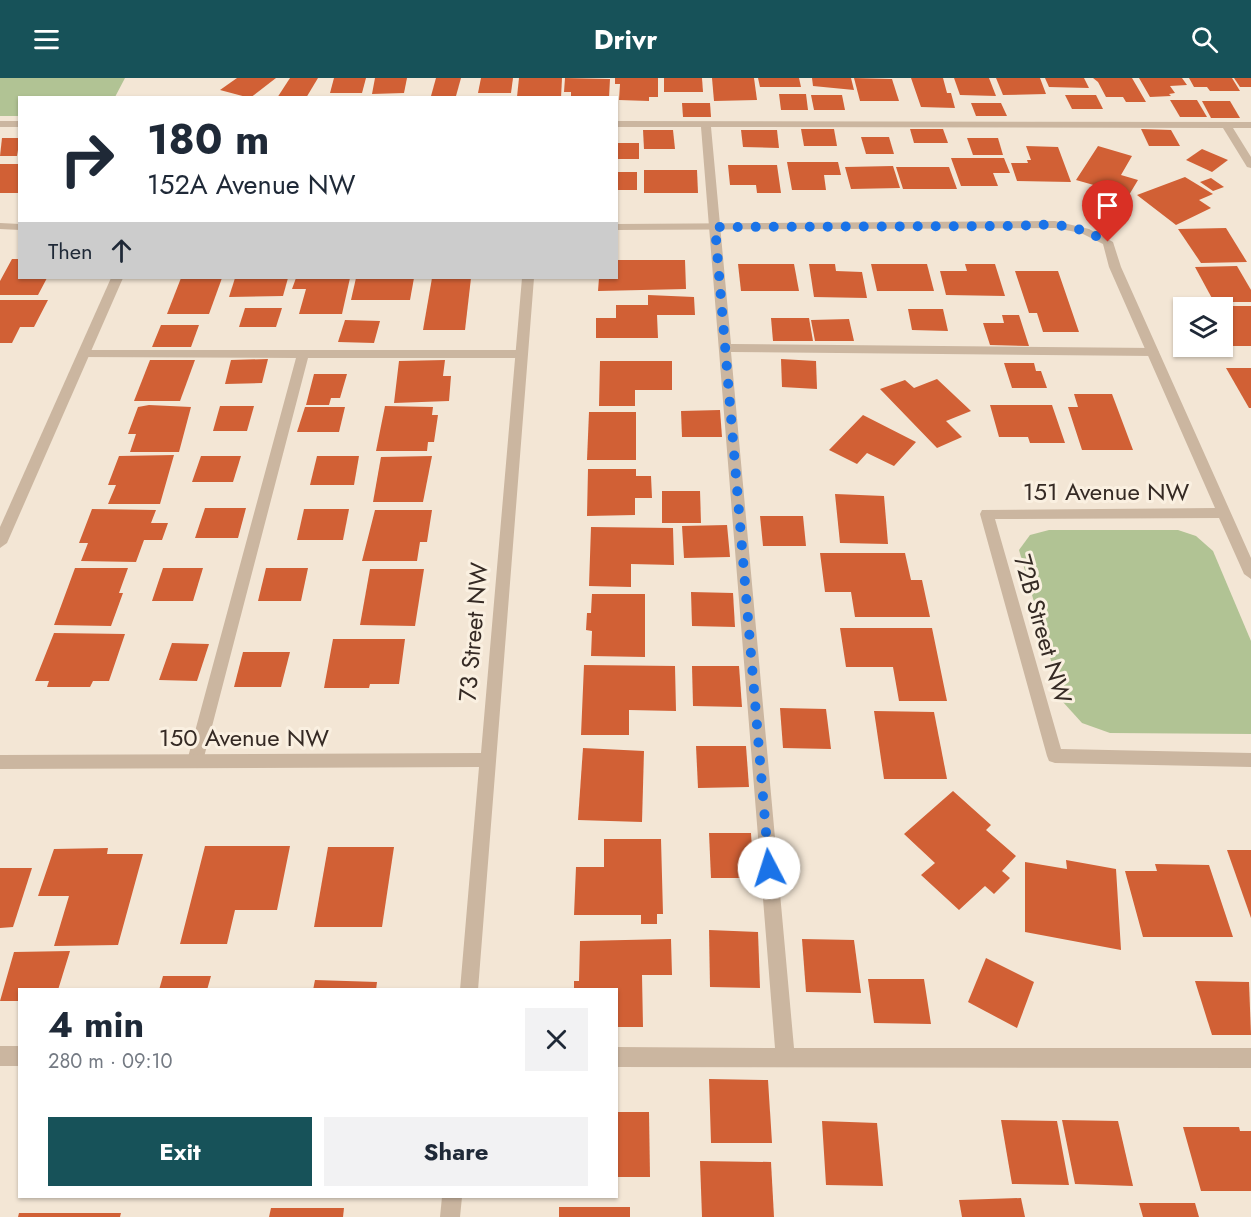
<!DOCTYPE html>
<meta charset="utf-8">
<style>
:root{--surface:#fff;--page:#f2f2f3;--text:#1f2937;--muted:#747a83;--accent:#175259}
body{margin:0;font-family:Jost,sans-serif;background:var(--page);color:var(--text);height:100vh;display:flex;flex-direction:column;font-size:22px;white-space:nowrap}
*{box-sizing:border-box;margin:0}
p{font-size:20px;color:var(--muted)}
.icon{flex:none;width:33px;height:33px;fill:none;stroke:currentColor;stroke-width:2;stroke-linecap:round;stroke-linejoin:round}
.map{position:relative;flex:1;overflow:hidden}
.details{position:absolute;left:18px;top:910px;width:600px;height:210px;display:flex;flex-direction:column;background:var(--surface);border-radius:0px;box-shadow:0 2px 4px #0004}
.details>*{flex:none}
.guide{position:absolute;left:18px;top:18px;width:600px;height:183px;border-radius:0px;box-shadow:0 2px 4px #0004;background:#fff;color:var(--text);overflow:hidden}
.fabs{position:absolute;left:1173px;top:219px;display:grid;gap:12px}
.fabs a{display:grid;place-items:center;width:60px;height:60px;border-radius:0px;background:var(--surface);box-shadow:0 2px 4px #0004;font-size:30px}
.pin{position:absolute;display:grid;place-items:center;width:51px;height:51px;color:#fff;margin:-62px -26px;border-radius:50% 50% 50% 0;rotate:-45deg;box-shadow:0 0 6px #0007}
.pin .icon{rotate:45deg}
.me{position:absolute;width:66px;margin:-33px;rotate:355deg;stroke-linejoin:round;filter:drop-shadow(0 0 4px #0008)}
.turn{display:flex;align-items:center;gap:21px;height:126px;padding:0 30px;font-size:27px}
.turn .icon{width:78px;height:78px;stroke-width:2.5}
.turn b{display:block;font-size:42px;line-height:51px}
.then{display:flex;align-items:center;height:57px;padding:0 30px;background:#0003;gap:12px;font-size:22px}
.round{display:grid;place-items:center;flex:none;width:63px;height:63px;border-radius:0px;background:var(--page)}
.head{display:flex;align-items:center;justify-content:space-between;height:102px;padding:0 30px}
h1{font-size:36px;font-weight:700;line-height:45px}
.primary-button{display:flex;gap:12px;margin-top:auto;padding:12px 30px}
.primary-button a{flex:1;height:69px;border-radius:0px;background:var(--accent);color:#fff;font-size:24px;font-weight:700;line-height:69px;text-align:center}
.primary-button a+a{background:var(--page);color:var(--text)}
header{display:flex;justify-content:space-between;align-items:center;height:78px;padding:0 30px;background:var(--accent);color:#fff;font-size:27px;font-weight:700}
.map>svg:first-child{display:block}
.green{fill:#b1c394}
.building{fill:#d16035}
.lines{fill:none;stroke-linecap:round;stroke-linejoin:round}
.lane{fill:#cbb6a0;fill-rule:evenodd}
.street{fill:#cbb6a0;fill-rule:evenodd}
.route{stroke:#1a73e8;stroke-width:10;stroke-dasharray:0 18}
.labels{text-anchor:middle;dominant-baseline:central;stroke-width:6;stroke-linejoin:round;paint-order:stroke}
.street-label{font-size:24px;fill:#352a24;stroke:#faf0e1}
</style>
<header><svg class="icon" aria-label="menu" viewBox="0 0 24 24"><path d="M4 6h16M4 12h16M4 18h16"/></svg>Drivr<svg class="icon" aria-label="search" viewBox="0 0 24 24"><circle cx="10" cy="10" r="6"/><path d="M15 15l6 6"/></svg></header>
<div class="map">
<svg width="1251" height="1139" viewBox="0 0 1251 1139">
<rect width="100%" height="100%" fill="#f3e6d5"/>
<!-- green -->
<g class="green">
<polygon points="0,0 125,0 115,19 20,20 19,38 0,38"/>
<polygon points="1049,452 1178,452 1196,458 1213,473 1251,563 1251,656 1110,655 1082,645 1063,624 1019,472 1030,457"/>
</g>
<!-- building -->
<g class="building">
<polygon points="237,0 276,0 250,20 220,12"/>
<polygon points="290,0 318,0 306,20 277,20"/>
<polygon points="334,0 366,0 362,15 330,15"/>
<polygon points="375,0 407,0 404,15 372,16"/>
<polygon points="436,0 461,0 456,18 431,18"/>
<polygon points="481,0 513,0 511,15 478,15"/>
<polygon points="519,0 562,0 561,20 517,19"/>
<polygon points="565,0 610,1 609,20 571,20 571,14 564,14"/>
<polygon points="615,0 658,0 658,19 649,19 649,23 619,22 620,6 615,6"/>
<polygon points="664,0 702,0 703,14 664,14"/>
<polygon points="712,0 754,0 757,22 714,23"/>
<polygon points="758,0 799,0 801,9 760,9"/>
<polygon points="812,0 851,0 854,12 813,8"/>
<polygon points="854,0 892,1 899,23 860,23"/>
<polygon points="911,0 943,0 947,15 951,15 955,30 921,29"/>
<polygon points="954,0 989,0 996,18 960,17"/>
<polygon points="996,0 1040,0 1046,16 1003,17"/>
<polygon points="1045,0 1084,0 1089,10 1049,9"/>
<polygon points="1093,0 1132,0 1146,24 1126,24 1123,19 1106,19 1098,4"/>
<polygon points="1139,0 1182,0 1187,7 1170,8 1175,15 1169,16 1171,18 1150,19"/>
<polygon points="1189,0 1232,0 1240,13 1210,13 1207,9 1194,9"/>
<polygon points="1234,0 1251,0 1251,9 1240,9"/>
<polygon points="779,16 806,16 808,32 781,32"/>
<polygon points="811,17 842,17 845,32 814,32"/>
<polygon points="1065,17 1096,17 1103,31 1072,31"/>
<polygon points="1170,22 1197,22 1207,39 1180,39"/>
<polygon points="1202,23 1230,23 1240,40 1211,40"/>
<polygon points="682,25 710,25 711,39 683,39"/>
<polygon points="971,25 1001,25 1007,38 976,38"/>
<polygon points="801,51 834,51 837,68 804,68"/>
<polygon points="910,51 943,51 948,65 914,65"/>
<polygon points="1141,51 1171,52 1180,68 1149,68"/>
<polygon points="643,52 673,52 675,71 644,71"/>
<polygon points="741,52 777,52 779,70 743,69"/>
<polygon points="861,59 889,59 894,76 866,76"/>
<polygon points="2,60 20,60 17,78 0,78"/>
<polygon points="967,60 998,60 1003,77 973,77"/>
<rect x="616" y="65" width="23" height="16"/>
<polygon points="1026,68 1058,69 1071,104 1017,103 1011,85 1028,85 1027,82 1031,82"/>
<polygon points="1098,68 1132,78 1121,97 1138,102 1129,117 1076,102"/>
<polygon points="1202,71 1228,82 1212,94 1186,82"/>
<polygon points="951,80 1004,80 1010,95 993,95 998,108 961,108"/>
<polygon points="787,84 838,84 841,97 824,97 826,112 792,112"/>
<rect x="0" y="86" width="20" height="29"/>
<polygon points="728,87 777,87 781,115 757,115 756,107 730,107"/>
<polygon points="893,88 900,110 851,111 845,89"/>
<polygon points="896,89 949,89 957,111 903,111"/>
<polygon points="644,92 697,92 698,115 644,115"/>
<rect x="616" y="94" width="21" height="18"/>
<polygon points="1185,99 1213,116 1199,122 1211,130 1176,147 1137,117"/>
<polygon points="1211,100 1224,109 1213,113 1200,104"/>
<polygon points="1226,150 1247,184 1201,185 1178,151"/>
<polygon points="12,181 20,181 20,200 47,200 38,217 0,217 0,203"/>
<polygon points="616,182 685,182 686,211 598,213 599,200 616,200"/>
<polygon points="738,186 794,186 799,213 741,213"/>
<polygon points="809,186 835,186 836,193 862,194 867,220 814,219"/>
<polygon points="871,186 927,186 934,213 877,213"/>
<polygon points="965,186 995,186 1005,218 946,217 940,193 967,193"/>
<polygon points="1237,188 1251,212 1251,224 1214,224 1195,189"/>
<polygon points="1015,193 1058,193 1079,254 1043,254 1037,235 1029,235"/>
<polygon points="181,200 222,200 209,236 167,236"/>
<polygon points="235,200 288,200 283,218 229,219"/>
<polygon points="296,200 350,200 342,236 299,236 306,211 292,211"/>
<polygon points="356,200 414,200 410,222 351,222"/>
<polygon points="432,200 471,200 465,252 423,252"/>
<polygon points="648,217 694,219 695,237 657,237 658,260 596,260 596,240 616,240 616,227 648,227"/>
<polygon points="0,222 48,222 34,249 20,249 12,265 0,265"/>
<rect x="1222" y="228" width="29" height="40"/>
<polygon points="245,230 282,230 276,249 239,249"/>
<polygon points="908,231 943,231 948,253 912,252"/>
<polygon points="1002,237 1019,237 1029,268 990,267 983,245 1004,245"/>
<polygon points="771,240 809,240 813,263 773,263"/>
<polygon points="849,241 854,263 815,263 811,242"/>
<polygon points="345,242 380,243 374,265 338,264"/>
<polygon points="161,247 199,247 191,269 152,269"/>
<polygon points="268,281 262,305 225,306 231,282"/>
<polygon points="781,281 816,283 817,311 782,309"/>
<polygon points="150,282 195,282 180,323 134,323"/>
<polygon points="445,282 443,298 451,298 449,323 394,325 399,283"/>
<polygon points="600,283 672,283 672,312 635,312 635,328 599,328"/>
<polygon points="1004,285 1034,285 1036,293 1041,293 1047,310 1012,310"/>
<polygon points="1226,290 1251,290 1251,330 1249,330"/>
<polygon points="314,296 347,296 340,320 331,320 329,327 306,327"/>
<polygon points="937,301 971,333 946,343 962,359 937,370 880,311 905,302 914,310"/>
<polygon points="1074,316 1112,316 1133,372 1082,372 1068,329 1078,329"/>
<polygon points="149,327 191,329 179,374 130,374 136,356 128,356 138,329"/>
<polygon points="990,327 1052,327 1065,365 1030,365 1028,359 999,359"/>
<polygon points="220,328 254,328 247,353 213,353"/>
<polygon points="385,328 433,329 432,337 438,337 434,364 428,364 427,373 376,373"/>
<polygon points="305,329 345,329 339,354 297,354"/>
<polygon points="720,332 722,359 682,359 681,333"/>
<polygon points="589,334 636,334 636,382 587,382"/>
<polygon points="863,337 916,364 894,388 867,375 857,386 829,372"/>
<polygon points="174,377 160,426 108,426 116,407 108,407 119,378"/>
<polygon points="201,378 241,378 233,404 192,404"/>
<polygon points="317,378 359,378 354,407 310,407"/>
<polygon points="432,378 423,424 373,424 381,379"/>
<polygon points="588,391 636,391 636,398 651,398 652,420 635,420 635,437 587,438"/>
<polygon points="662,413 700,413 701,445 662,445"/>
<polygon points="835,416 884,418 888,466 840,465"/>
<polygon points="205,430 246,430 238,460 195,460"/>
<polygon points="92,431 156,432 151,445 168,445 162,462 144,462 136,484 81,483 88,465 79,465"/>
<polygon points="304,431 349,431 343,462 297,462"/>
<polygon points="375,432 432,432 427,464 420,464 417,483 362,483"/>
<polygon points="760,438 803,438 806,468 763,468"/>
<polygon points="727,447 730,479 684,480 682,448"/>
<polygon points="591,449 673,450 674,487 631,486 631,509 589,508"/>
<polygon points="820,475 905,475 911,502 922,502 930,539 855,539 851,514 825,514"/>
<polygon points="75,490 128,490 119,515 123,515 111,548 54,547"/>
<polygon points="163,490 203,490 193,523 152,523"/>
<polygon points="266,490 308,490 301,523 258,523"/>
<polygon points="370,491 424,491 415,548 360,547"/>
<polygon points="691,514 733,515 735,549 692,548"/>
<polygon points="592,516 645,516 645,579 591,578 592,553 586,552 587,535 591,535"/>
<polygon points="840,550 932,550 947,623 899,623 893,589 846,589"/>
<polygon points="54,555 125,556 109,603 93,603 90,609 47,609 49,603 35,603"/>
<polygon points="333,561 405,561 399,606 370,606 369,610 324,610"/>
<polygon points="172,565 209,566 197,603 159,602"/>
<polygon points="243,574 290,574 281,609 234,609"/>
<polygon points="584,587 675,588 676,633 629,632 629,657 581,657"/>
<polygon points="692,588 739,588 742,629 693,628"/>
<polygon points="780,630 826,631 831,671 783,670"/>
<polygon points="874,633 934,634 947,701 884,701"/>
<polygon points="696,668 746,668 749,709 698,710"/>
<polygon points="583,670 644,673 642,744 578,742"/>
<polygon points="953,713 991,747 986,752 1016,778 1002,793 1010,800 994,816 985,808 959,832 921,797 935,785 904,756"/>
<polygon points="709,755 751,755 754,800 711,800"/>
<polygon points="604,761 661,761 663,836 657,836 657,846 641,846 641,837 574,837 576,789 604,789"/>
<polygon points="205,768 290,768 277,832 235,832 227,866 180,866"/>
<polygon points="328,769 394,769 382,849 314,849"/>
<polygon points="108,770 107,776 143,776 118,867 54,868 69,818 38,818 54,771"/>
<polygon points="1227,772 1251,772 1251,840"/>
<polygon points="1066,782 1116,791 1121,872 1025,854 1025,784 1067,791"/>
<polygon points="1155,786 1209,787 1233,859 1143,859 1125,793 1157,793"/>
<polygon points="0,790 32,790 13,849 0,850"/>
<polygon points="709,852 758,854 760,910 710,909"/>
<polygon points="671,861 672,897 642,897 643,949 616,949 616,912 574,912 574,903 579,903 580,863"/>
<polygon points="802,861 854,862 861,915 806,914"/>
<polygon points="70,873 58,912 20,912 20,923 0,923 14,874"/>
<polygon points="986,880 1034,904 1017,950 968,924"/>
<polygon points="163,898 211,898 207,912 159,912"/>
<polygon points="868,901 924,901 931,946 874,945"/>
<polygon points="315,902 377,904 376,912 313,912"/>
<polygon points="1195,903 1249,904 1251,957 1212,957"/>
<polygon points="709,1001 768,1002 772,1065 711,1065"/>
<polygon points="616,1034 649,1034 650,1099 616,1099"/>
<polygon points="1001,1042 1057,1043 1069,1107 1012,1106"/>
<polygon points="1062,1042 1118,1043 1133,1108 1075,1106"/>
<polygon points="822,1043 877,1045 883,1108 826,1107"/>
<polygon points="1183,1049 1239,1049 1240,1053 1251,1053 1251,1113 1201,1113"/>
<polygon points="700,1083 771,1084 774,1139 702,1139"/>
<polygon points="1021,1120 1025,1139 962,1139 959,1122"/>
<polygon points="1139,1125 1195,1125 1199,1139 1143,1139"/>
<rect x="559" y="1129" width="71" height="10"/>
<polygon points="271,1130 344,1130 343,1139 269,1139"/>
<polygon points="19,1135 121,1135 120,1139 18,1139"/>
</g>
<g class="lines">
<!-- lane -->
<g class="lane">
<rect x="0" y="43" width="20" height="6"/>
<polygon points="616,43 1251,44 1251,50 1233,50 1251,79 1251,90 1247,89 1223,50 711,49 731,266 1153,270 1159,274 1153,278 731,274 794,970 1251,970 1251,990 616,989 616,969 775,970 701,49 616,49"/>
<polygon points="83,272 521,272 527,276 521,280 308,280 203,683 201,688 195,690 189,688 187,683 296,280 79,279 79,273"/>
<rect x="0" y="968" width="20" height="20"/>
</g>
<!-- street -->
<g class="street">
<polygon points="1055,143 1089,151 1113,164 1121,189 1251,480 1251,501 1244,496 1219,440 995,441 1061,671 1251,675 1251,689 1055,685 1049,683 1047,678 980,436 982,432 1215,430 1109,189 1103,166 1081,155 1055,150 616,152 616,146"/>
<polygon points="0,145 20,146 20,152 0,151"/>
<polygon points="111,200 123,200 7,465 0,470 0,449"/>
<polygon points="522,200 534,200 478,912 460,912 479,689 0,691 0,677 481,675"/>
<polygon points="442,1119 462,1119 460,1139 440,1139"/>
</g>
</g>
<g class="lines">
<!-- route -->
<path class="route" d="M769,790l-54,-641 303,-1c38,-3 56,-2 90,16"/>
</g>
<g class="labels">
<!-- street labels -->
<g class="street-label">
<text x="1106" y="413">151 Avenue NW</text>
<text transform="translate(1043 551) rotate(74)">72B Street NW</text>
<text transform="translate(473 554) rotate(-85)">73 Street NW</text>
<text x="244" y="659">150 Avenue NW</text>
</g>
</g>
</svg>
<div class="fabs">
<a><svg class="icon" aria-label="layers" viewBox="0 0 24 24"><path d="M12 4l9 5-9 5-9-5zM3 14l9 5 9-5"/></svg></a>
</div>
<div class="pin" style="left:1108px;top:164px;background:#d93025"><svg class="icon" aria-label="arrive" viewBox="0 0 24 24"><path d="M6 21V4h12l-3 4 3 4H6"/></svg></div>
<svg class="me" style="left:769px;top:790px" viewBox="-20 -20 40 40"><circle r="19" fill="#fff"/><path d="M0-13L10 11 0 6-10 11z" fill="#1a73e8"/></svg>
<div class="guide">
<div class="turn"><svg class="icon" aria-label="right" viewBox="0 0 24 24"><path d="M7 20v-9h11M14 6l5 5-5 5"/></svg><div><b>180 m</b>152A Avenue NW</div></div>
<div class="then">Then<svg class="icon" aria-label="ahead" viewBox="0 0 24 24"><path d="M12 20V5M6 11l6-6 6 6"/></svg></div>
</div>
<section class="details">
<div class="head"><div><h1>4 min</h1><p>280 m · 09:10</p></div><a class="round"><svg class="icon" aria-label="close" viewBox="0 0 24 24"><path d="M6 6l12 12M18 6L6 18"/></svg></a></div>
<div class="primary-button"><a>Exit</a><a>Share</a></div>
</section>
</div>
